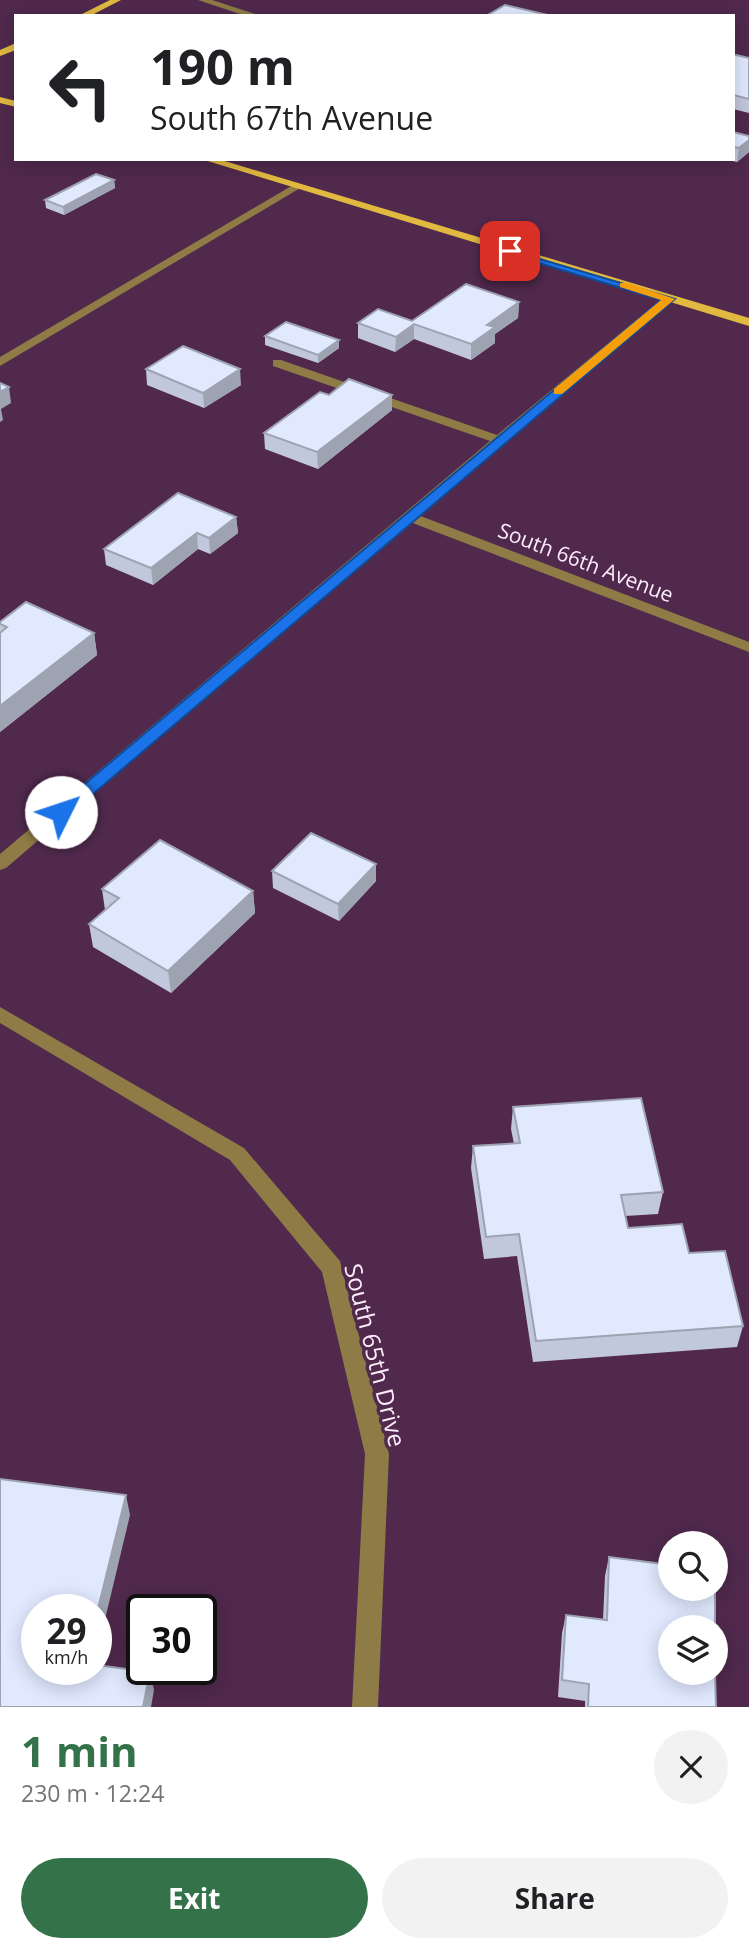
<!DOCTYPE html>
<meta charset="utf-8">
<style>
:root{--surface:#fff;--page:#f2f2f2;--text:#202124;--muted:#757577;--accent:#347249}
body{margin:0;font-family:"Open Sans",sans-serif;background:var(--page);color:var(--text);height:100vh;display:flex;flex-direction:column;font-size:26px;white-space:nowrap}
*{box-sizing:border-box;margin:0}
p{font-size:23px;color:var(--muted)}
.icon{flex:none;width:38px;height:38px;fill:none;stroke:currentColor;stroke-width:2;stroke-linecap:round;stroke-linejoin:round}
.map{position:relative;height:1707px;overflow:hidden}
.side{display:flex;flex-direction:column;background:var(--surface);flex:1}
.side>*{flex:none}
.banner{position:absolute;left:14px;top:14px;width:721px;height:147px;border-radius:0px;box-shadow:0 4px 18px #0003;background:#fff;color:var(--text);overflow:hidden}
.controls{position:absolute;left:658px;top:1531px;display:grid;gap:14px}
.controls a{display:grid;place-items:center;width:70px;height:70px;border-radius:50%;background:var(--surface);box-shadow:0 4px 18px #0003;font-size:35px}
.speed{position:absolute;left:21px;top:1594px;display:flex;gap:14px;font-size:35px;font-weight:700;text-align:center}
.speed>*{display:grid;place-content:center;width:91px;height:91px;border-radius:50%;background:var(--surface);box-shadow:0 4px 18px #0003;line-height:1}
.speed small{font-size:18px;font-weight:400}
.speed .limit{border:4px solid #111;border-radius:10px;background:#fff;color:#111}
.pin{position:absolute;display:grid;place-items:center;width:60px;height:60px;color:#fff;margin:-30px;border-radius:14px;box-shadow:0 4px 10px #0006}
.me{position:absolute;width:77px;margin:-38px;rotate:49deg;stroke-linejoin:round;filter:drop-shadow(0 0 5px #0008)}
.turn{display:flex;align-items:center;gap:24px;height:147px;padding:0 21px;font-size:32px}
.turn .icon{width:91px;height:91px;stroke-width:2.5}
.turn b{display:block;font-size:49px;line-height:60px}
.round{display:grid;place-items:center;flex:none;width:74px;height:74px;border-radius:37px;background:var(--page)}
.summary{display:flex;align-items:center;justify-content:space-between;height:119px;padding:0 21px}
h1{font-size:42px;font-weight:700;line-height:52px;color:var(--accent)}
.action{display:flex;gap:14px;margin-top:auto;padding:14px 21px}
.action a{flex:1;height:80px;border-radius:42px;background:var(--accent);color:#fff;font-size:28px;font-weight:700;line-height:80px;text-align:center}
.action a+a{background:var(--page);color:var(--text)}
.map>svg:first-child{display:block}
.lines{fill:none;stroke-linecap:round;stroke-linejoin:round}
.minor{fill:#8e7b46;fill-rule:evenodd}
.major{fill:#e1b941;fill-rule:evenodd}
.wall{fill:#c2c8db}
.shaded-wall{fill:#9ea3b2}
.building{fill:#e1e9ff;stroke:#9ea3b2;stroke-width:2}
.route{fill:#1a73e8;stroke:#114b97;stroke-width:2}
.slow{fill:#f59e0b}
.labels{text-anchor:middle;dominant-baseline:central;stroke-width:7;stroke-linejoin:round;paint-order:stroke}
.street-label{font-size:21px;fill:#fcedfa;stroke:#50294d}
.near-street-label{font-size:24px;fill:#fcedfa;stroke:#50294d}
</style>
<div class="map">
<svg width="749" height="1707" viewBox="0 0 749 1707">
<rect width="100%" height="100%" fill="#50294d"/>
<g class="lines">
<!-- minor -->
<g class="minor">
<polygon points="198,0 212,0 261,16 246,16"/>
<polygon points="293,185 302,187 0,366 0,357"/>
<polygon points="665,296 675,299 418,515 749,642 749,652 410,522 6,868 0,870 0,854 490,441 273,366 273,360 281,360 497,435"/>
<polygon points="0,1007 244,1148 340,1261 389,1454 378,1707 352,1707 365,1454 322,1272 230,1160 0,1023"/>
</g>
<!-- major -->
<g class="major">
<polygon points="110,0 121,0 90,16 78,16"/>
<polygon points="16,43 16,50 0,56 0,50"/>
<polygon points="0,97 16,101 16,107 0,103"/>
<polygon points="201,159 218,159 749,318 749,326"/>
</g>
</g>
<!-- wall -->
<g class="wall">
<polygon points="733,56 749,58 749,113 733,109"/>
<polygon points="733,132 749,136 749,152 737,162 724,159 733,159"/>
<polygon points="114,180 115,188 64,215 46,208 45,200"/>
<polygon points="519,302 518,318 495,334 495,343 471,360 414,339 395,352 358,338 358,323 412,321"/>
<polygon points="265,336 339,348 318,363 265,345"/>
<polygon points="146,369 241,385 204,408 147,385"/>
<polygon points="329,395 392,410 318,469 265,449 264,433"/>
<polygon points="236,517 238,533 210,554 198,549 153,585 106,565 104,549"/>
<polygon points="0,622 94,633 97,655 0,732"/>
<polygon points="376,864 376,881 339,921 273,888 272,871"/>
<polygon points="102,889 253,891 255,913 171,993 93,947 89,924 105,910"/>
<polygon points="513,1107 663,1192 658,1214 625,1216 628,1228 689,1253 743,1326 737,1347 533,1362 517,1256 484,1259 471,1168 473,1146 514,1144 511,1129"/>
<polygon points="609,1557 716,1707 585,1707 585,1701 558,1697 562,1633 566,1615 603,1620 605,1576"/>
</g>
<!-- shaded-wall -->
<g class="shaded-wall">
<polygon points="749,140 749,152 737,162 739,148"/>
<polygon points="114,180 115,188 64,215 63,207"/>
<polygon points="519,302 518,318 495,334 495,343 471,360 471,344 487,325"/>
<polygon points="414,324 414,339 395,352 396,337"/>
<polygon points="339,340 339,348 318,363 318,355"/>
<polygon points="240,369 241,385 204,408 203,393"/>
<polygon points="9,387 11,403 1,409 3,420 0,422 0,392"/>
<polygon points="392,395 392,410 318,469 317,452"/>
<polygon points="236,517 238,533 210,554 209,538"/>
<polygon points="197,533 198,549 153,585 151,568"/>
<polygon points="94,633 97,655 0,732 0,706"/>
<polygon points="376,864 376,881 339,921 338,904"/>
<polygon points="253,891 255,913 171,993 168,971"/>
<polygon points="126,1495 130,1515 96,1657 96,1617"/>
<polygon points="150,1672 154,1690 151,1707 143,1707"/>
</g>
<!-- building -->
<g class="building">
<polygon points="505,5 552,16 486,16"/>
<polygon points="736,55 749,58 749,99 733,95 733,56"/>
<polygon points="733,132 749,136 749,140 739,148 733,147"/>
<polygon points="96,174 114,180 63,207 45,200"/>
<polygon points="466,284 519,302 487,325 495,327 471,344 414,324 396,337 358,323 378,309 412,321"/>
<polygon points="286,322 339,340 318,355 265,336"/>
<polygon points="183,346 240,369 203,393 146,369"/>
<polygon points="349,379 392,395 317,452 264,433 320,392 329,395"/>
<polygon points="0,383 9,387 0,392"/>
<polygon points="178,493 236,517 209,538 197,533 151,568 104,549"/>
<polygon points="26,602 94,633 0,706 0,633 7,627 0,624 0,622"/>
<polygon points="311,833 376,864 338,904 272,871"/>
<polygon points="160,840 253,891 168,971 89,924 119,898 102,889"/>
<polygon points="641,1098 663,1192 621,1195 628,1228 682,1224 689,1253 725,1251 743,1326 536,1341 519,1234 486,1237 473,1146 520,1143 513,1107"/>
<polygon points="0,1479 126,1495 96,1617 96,1610 37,1610 37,1670 96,1670 96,1665 150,1672 143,1707 0,1707"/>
<polygon points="609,1557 670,1565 670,1589 715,1589 715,1628 670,1628 670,1673 715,1673 716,1707 588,1707 589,1684 562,1680 566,1615 607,1620"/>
</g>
<!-- route -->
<polygon class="route" points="506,249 675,299 67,816 56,816 53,812 56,808 661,300 506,253"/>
<!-- slow -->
<polygon class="slow" points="620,283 628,283 675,299 562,394 554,394 554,389 661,300 620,287"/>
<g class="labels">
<!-- street labels -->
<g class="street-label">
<text transform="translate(586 562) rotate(21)">South 66th Avenue</text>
</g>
<!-- near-street labels -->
<g class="near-street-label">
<text transform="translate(376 1355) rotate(76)">South 65th Drive</text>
</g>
</g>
</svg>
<div class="controls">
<a><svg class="icon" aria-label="search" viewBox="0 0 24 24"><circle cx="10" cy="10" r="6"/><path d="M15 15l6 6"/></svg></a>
<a><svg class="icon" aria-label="layers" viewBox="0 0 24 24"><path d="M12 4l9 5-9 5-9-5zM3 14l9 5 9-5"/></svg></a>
</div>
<div class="speed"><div>29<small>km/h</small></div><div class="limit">30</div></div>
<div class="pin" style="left:510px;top:251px;background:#d93025"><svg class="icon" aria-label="arrive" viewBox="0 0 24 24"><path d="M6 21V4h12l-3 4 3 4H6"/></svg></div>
<svg class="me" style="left:61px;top:812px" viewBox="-20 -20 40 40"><circle r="19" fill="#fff"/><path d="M0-13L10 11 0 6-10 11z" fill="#1a73e8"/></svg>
<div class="banner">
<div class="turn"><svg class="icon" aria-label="left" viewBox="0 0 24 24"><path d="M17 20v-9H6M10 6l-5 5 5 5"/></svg><div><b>190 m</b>South 67th Avenue</div></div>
</div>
</div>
<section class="side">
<div class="summary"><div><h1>1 min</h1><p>230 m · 12:24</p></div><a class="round"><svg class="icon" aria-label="close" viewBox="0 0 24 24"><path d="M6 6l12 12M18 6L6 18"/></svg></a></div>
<div class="action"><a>Exit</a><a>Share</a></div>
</section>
